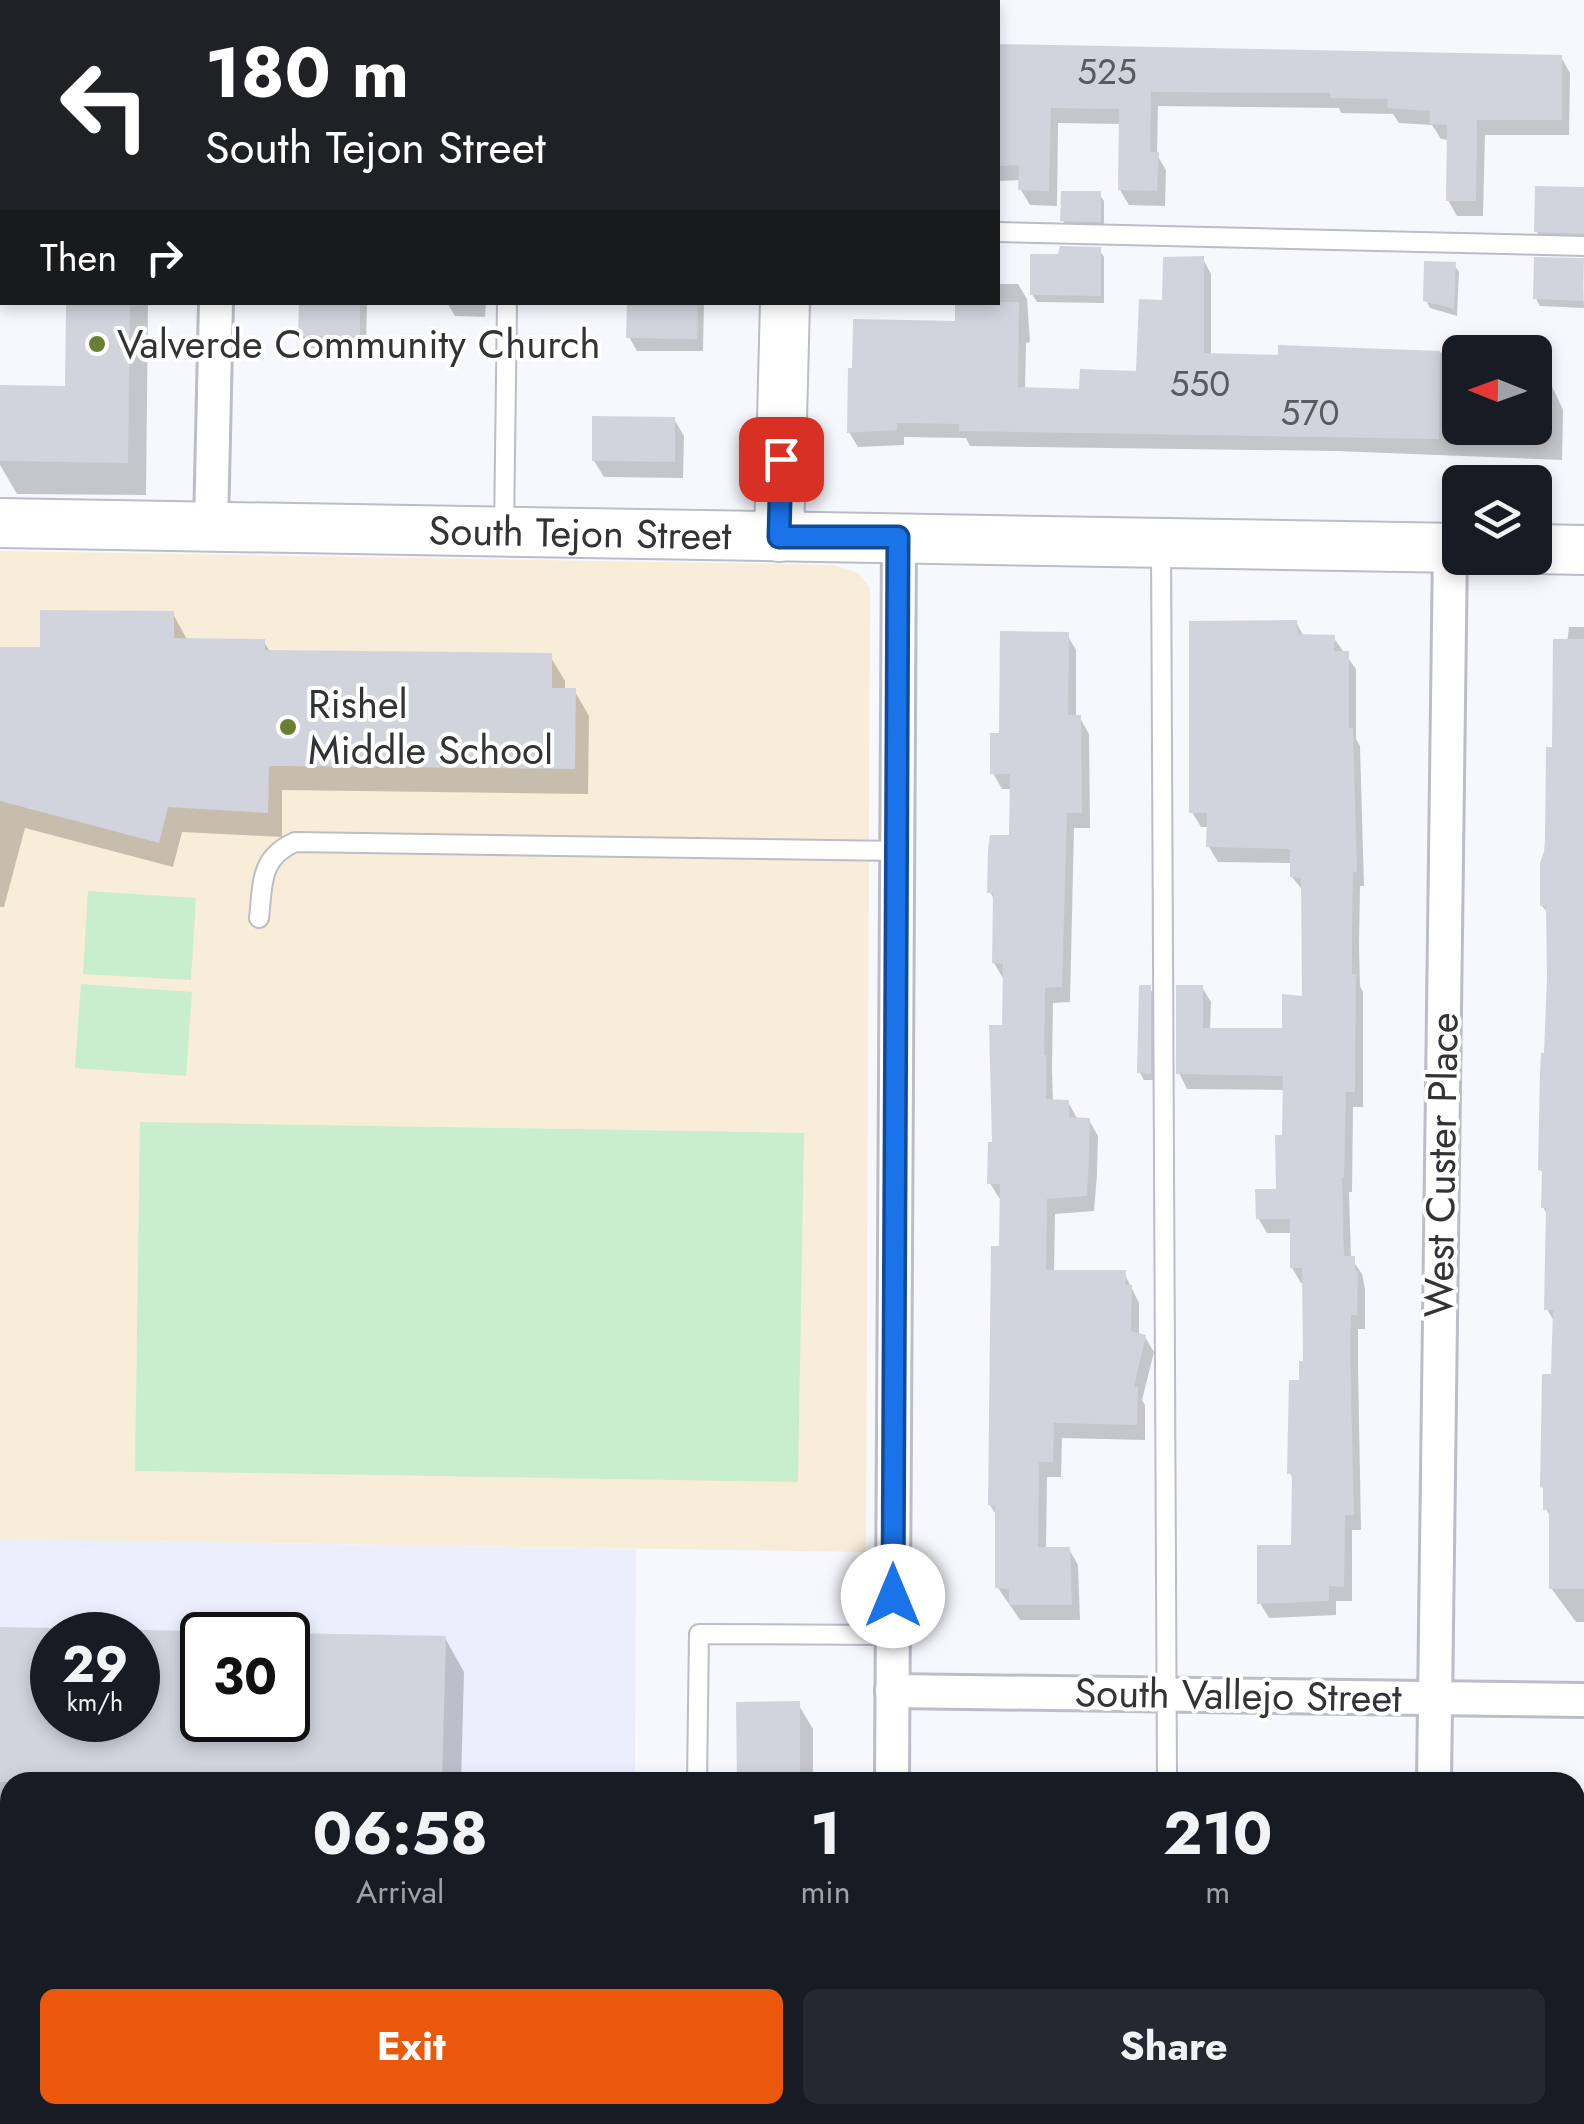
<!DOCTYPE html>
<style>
:root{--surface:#171b24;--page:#242831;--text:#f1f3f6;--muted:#9ea1a6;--accent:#ea580c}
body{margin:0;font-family:Jost,sans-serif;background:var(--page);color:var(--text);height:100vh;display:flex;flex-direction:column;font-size:38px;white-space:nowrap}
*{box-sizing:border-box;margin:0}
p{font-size:32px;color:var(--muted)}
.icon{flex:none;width:55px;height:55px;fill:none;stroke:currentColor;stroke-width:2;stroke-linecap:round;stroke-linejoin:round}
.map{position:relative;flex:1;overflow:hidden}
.details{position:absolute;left:0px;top:1772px;width:1585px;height:352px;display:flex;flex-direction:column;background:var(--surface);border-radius:30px 30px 0 0;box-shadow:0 5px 15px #0003}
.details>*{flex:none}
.guide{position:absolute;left:0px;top:0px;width:1000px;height:305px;box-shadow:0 5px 15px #0003;background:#202124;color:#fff;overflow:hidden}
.needle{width:65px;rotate:271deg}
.buttons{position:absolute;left:1442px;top:335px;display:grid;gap:20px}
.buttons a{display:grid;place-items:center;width:110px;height:110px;border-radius:15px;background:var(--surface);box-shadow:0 5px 15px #0003;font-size:50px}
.speed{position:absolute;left:30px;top:1612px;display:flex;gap:20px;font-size:50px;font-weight:700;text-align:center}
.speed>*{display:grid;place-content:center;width:130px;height:130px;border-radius:50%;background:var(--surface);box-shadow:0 5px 15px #0003;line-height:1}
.speed small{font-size:25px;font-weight:400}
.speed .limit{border:5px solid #111;border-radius:15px;background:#fff;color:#111}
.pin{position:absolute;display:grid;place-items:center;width:85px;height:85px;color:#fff;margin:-42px;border-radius:20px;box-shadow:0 5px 15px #0006}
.me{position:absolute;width:110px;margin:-55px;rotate:0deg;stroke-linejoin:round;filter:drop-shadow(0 0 8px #0008)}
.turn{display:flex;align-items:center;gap:35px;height:210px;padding:0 40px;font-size:45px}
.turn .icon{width:130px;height:130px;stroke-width:2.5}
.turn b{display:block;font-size:70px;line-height:85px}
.then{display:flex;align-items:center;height:95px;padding:0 40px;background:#0003;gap:20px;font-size:38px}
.eta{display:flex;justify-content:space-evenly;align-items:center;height:170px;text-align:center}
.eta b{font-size:60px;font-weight:700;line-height:70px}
.button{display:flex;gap:20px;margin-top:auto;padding:20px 40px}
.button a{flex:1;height:115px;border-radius:15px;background:var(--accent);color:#fff;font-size:40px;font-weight:700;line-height:115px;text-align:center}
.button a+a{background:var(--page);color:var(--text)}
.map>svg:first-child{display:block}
.built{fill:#ebeefc;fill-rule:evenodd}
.education{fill:#f8edd8}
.green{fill:#c9eecd}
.shadow{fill:#0003;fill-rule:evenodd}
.building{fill:#d1d3dd}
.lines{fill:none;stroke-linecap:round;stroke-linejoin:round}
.lane-casing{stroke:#bbbdc7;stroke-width:22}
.street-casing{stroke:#bbbdc7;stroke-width:38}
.secondary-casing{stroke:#bbbdc7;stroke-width:52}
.lane{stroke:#fff;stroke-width:18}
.street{stroke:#fff;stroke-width:32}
.secondary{stroke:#fff;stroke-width:48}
.route-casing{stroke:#114b97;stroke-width:25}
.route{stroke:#1a73e8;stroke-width:18}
.poi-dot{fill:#698032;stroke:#fff;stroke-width:4}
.labels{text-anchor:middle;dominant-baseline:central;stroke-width:8;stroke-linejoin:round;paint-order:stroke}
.number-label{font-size:35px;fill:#5a5b60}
.poi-label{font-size:40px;fill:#323337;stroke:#fff;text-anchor:start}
.street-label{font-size:40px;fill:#323337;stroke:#fff}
</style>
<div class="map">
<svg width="1584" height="2124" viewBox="0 0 1584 2124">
<rect width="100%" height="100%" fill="#f7f8fe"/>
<!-- built -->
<path class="built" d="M0,1539l636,10 -1,233h-625v333h622v9h-632zM52,1635h86v85h-86zM202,1635h86v85h-86z"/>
<!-- education -->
<polygon class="education" points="0,551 834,565 858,573 870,587 866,1552 0,1539"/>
<!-- green -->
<g class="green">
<polygon points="88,891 196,898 191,980 83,974"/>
<polygon points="81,984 192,992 186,1076 75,1068"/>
<polygon points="140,1122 804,1133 798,1482 135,1471"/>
</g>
<!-- shadow -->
<g class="shadow">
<polygon points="73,0 157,0 73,2"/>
<polygon points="635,0 702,0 635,2"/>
<polygon points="998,46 1561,57 1570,73 1569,135 1485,135 1483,216 1457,216 1448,200 1449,140 1441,139 1432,125 1399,123 1393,114 1341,113 1339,108 1158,106 1157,155 1166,170 1165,206 1129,205 1120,190 1121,124 1058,123 1057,206 1030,205 1021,190 1021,180 998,181"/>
<polygon points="1584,190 1584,240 1541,239 1537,232"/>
<polygon points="1099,194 1104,201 1104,229 1067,228 1063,220"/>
<polygon points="1099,249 1104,257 1104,303 1037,302 1032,294 1060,257"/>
<polygon points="1203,259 1211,274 1211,356 1280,357 1280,347 1460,353 1460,428 1535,428 1535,378 1548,378 1563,410 1562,460 1336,451 970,446 966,438 904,437 904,445 858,447 849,432 957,324 998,302 998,284 1018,284 1027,299 1030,342 1026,343 1025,389 1082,392 1138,374 1165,302"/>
<polygon points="1582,261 1584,308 1540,306 1536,299"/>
<polygon points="1454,265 1459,272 1457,316 1430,308 1426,300"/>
<polygon points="68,302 148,302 146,495 17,494 0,465 0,388 67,388"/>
<polygon points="301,302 367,302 366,349 309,348 301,335"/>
<polygon points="486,302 485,317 455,316 447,303"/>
<polygon points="629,302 704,302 703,351 637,351 629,337"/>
<polygon points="674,419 684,436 683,478 604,477 594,461"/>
<polygon points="173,614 188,641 264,642 270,652 550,656 565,681 565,690 574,690 589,716 588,794 282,790 282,837 182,832 173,867 25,828 4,907 0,907 0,649 42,650"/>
<polygon points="1296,622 1304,637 1333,637 1356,669 1356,739 1360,746 1364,886 1360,886 1359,946 1360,986 1363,992 1363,1107 1353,1107 1352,1192 1349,1192 1351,1258 1362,1274 1365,1289 1365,1329 1358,1329 1358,1364 1361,1530 1352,1530 1352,1601 1336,1601 1336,1615 1269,1618 1260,1603 1293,1547 1294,1480 1290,1473 1305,1363 1305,1283 1301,1283 1292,1268 1292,1233 1267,1233 1258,1218 1278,1191 1285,1090 1187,1089 1179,1073 1202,987 1211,1002 1210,1031 1284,1031 1304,998 1304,892 1292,877 1292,863 1218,862 1209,847 1209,827 1201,827 1192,812"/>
<polygon points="1569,627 1584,627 1584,954 1542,906 1549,749 1554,749"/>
<polygon points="1067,635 1076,650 1076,718 1080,718 1089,734 1090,828 1074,828 1070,1002 1053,1003 1052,1069 1053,1102 1068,1102 1077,1118 1089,1120 1098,1136 1097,1175 1094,1211 1055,1214 1054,1273 1124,1273 1139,1303 1139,1335 1145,1337 1154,1352 1142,1400 1145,1405 1145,1440 1062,1438 1061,1477 1047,1477 1046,1549 1069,1549 1078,1565 1080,1620 1020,1620 998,1588 998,1518 990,1505 1002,1198 999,1198 990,1183 1004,1028 1003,978 994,963 995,901 990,892 1011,837 1012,789 1002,789 993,773 1002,735"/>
<polygon points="1149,987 1154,995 1154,1080 1144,1080 1140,1073"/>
<polygon points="1584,997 1584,1622 1576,1622 1551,1588 1552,1519 1546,1509 1555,1323 1547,1309 1548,1216 1543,1207 1544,1175 1541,1170"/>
<path d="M0,1629l280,6h-78v85h86v-85l157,3 19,34 -3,110h-451v333h552v9h-562zM52,1635h86v85h-86z"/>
<polygon points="738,1704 798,1704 813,1729 813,1782 739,1782"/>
<polygon points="1016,1772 1056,1773 1062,1782 1016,1782"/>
<polygon points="1575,1792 1584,1792 1584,2124 1548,2124 1549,2115 1575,2115"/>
<rect x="734" y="2115" width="64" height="9"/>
<rect x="991" y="2115" width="70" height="9"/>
<polygon points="1182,2115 1346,2115 1345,2124 1184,2124"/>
</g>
<!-- building -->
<g class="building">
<polygon points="998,44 1562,55 1562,120 1477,120 1476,201 1446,201 1447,125 1429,124 1430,111 1387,108 1388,99 1330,98 1330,93 1151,92 1150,152 1159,152 1157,191 1118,190 1119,109 1051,108 1049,191 1018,190 1019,165 998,166"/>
<polygon points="1535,186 1584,187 1584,234 1534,232"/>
<polygon points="1061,191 1101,191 1101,222 1060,221"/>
<polygon points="1060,246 1101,247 1101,296 1030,295 1030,254 1058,254"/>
<polygon points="1204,256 1204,353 1278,355 1278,345 1440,351 1439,439 959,431 959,424 897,423 897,430 847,433 848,368 852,368 853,319 955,321 955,302 1019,302 1018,387 1079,389 1080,369 1136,371 1139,299 1162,300 1163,257"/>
<polygon points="1534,257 1584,258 1583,301 1533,299"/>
<polygon points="1424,261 1456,262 1454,309 1423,301"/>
<polygon points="66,302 130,302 128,463 0,461 0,385 65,386"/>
<polygon points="299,302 360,302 360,336 298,336"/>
<polygon points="627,302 698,302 697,339 626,338"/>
<polygon points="592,416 675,417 675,462 592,461"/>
<polygon points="40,610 174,611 174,638 265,639 265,650 552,653 552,688 576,688 575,769 269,766 268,813 168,807 159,843 0,801 0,647 40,647"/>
<polygon points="1297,620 1298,634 1335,635 1334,651 1349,651 1349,728 1353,728 1357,872 1353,872 1352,929 1352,974 1356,974 1355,1092 1346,1092 1344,1177 1342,1177 1344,1256 1355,1256 1355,1271 1358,1271 1357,1315 1351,1315 1350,1347 1354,1515 1345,1515 1344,1587 1329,1586 1329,1601 1257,1604 1257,1545 1291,1545 1292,1474 1287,1474 1289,1380 1299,1380 1299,1361 1303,1361 1302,1268 1290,1268 1290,1219 1256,1219 1255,1189 1276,1189 1275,1135 1282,1135 1283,1076 1176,1074 1176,985 1203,985 1203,1028 1282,1028 1282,994 1302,996 1301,878 1290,877 1290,849 1206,847 1207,813 1189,813 1189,621"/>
<polygon points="1000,631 1069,632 1068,715 1081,715 1082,813 1067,813 1062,987 1045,988 1044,1055 1046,1055 1046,1099 1069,1100 1069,1117 1090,1118 1089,1157 1087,1196 1047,1199 1046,1270 1126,1270 1125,1285 1132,1285 1131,1331 1146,1335 1134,1387 1138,1387 1137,1425 1054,1423 1053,1462 1039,1462 1038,1547 1070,1547 1072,1605 1009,1605 1009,1589 995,1588 995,1506 988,1505 991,1246 999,1246 1000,1184 987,1184 988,1142 992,1142 989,1025 1002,1025 1003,964 992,963 993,893 987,893 988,850 990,835 1009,835 1010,774 990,774 990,733 999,733"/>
<polygon points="1553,639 1584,639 1584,1589 1549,1589 1549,1510 1543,1510 1543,1488 1540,1487 1542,1374 1551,1374 1553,1310 1544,1310 1546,1208 1541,1208 1542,1171 1538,1170 1540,1072 1541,1053 1544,1053 1547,977 1546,906 1540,906 1540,863 1545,848 1546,747 1552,747"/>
<polygon points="1139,985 1151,985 1151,1074 1137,1073"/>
<polygon points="0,1627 52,1628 52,1720 138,1720 138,1630 202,1631 202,1720 288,1720 288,1633 446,1636 442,1782 0,1782"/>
<polygon points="800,1701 800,1782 737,1782 736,1702"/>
</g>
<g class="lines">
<!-- lane casing -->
<g class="lane-casing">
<g id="lane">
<polyline points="510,2 510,0"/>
<polyline points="998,232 1584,246"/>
<polyline points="504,532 507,302"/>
<polyline points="1161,543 1167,1782"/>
<path d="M259,918c4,-34 0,-60 36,-76l603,9"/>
<polyline points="697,1782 699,1634 893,1635"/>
<polyline points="693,2124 693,2115"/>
<polyline points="1165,2124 1165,2115"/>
</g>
</g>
<!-- street casing -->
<g class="street-casing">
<g id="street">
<polyline points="223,2 223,0"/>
<polyline points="211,526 216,302"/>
<polyline points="892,1691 1584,1700"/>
<polyline points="892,1782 899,537"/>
<polyline points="1434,1782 1450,548"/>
<polyline points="1434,2115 1434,2124"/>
<polyline points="890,2124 890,2115"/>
</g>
</g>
<!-- secondary casing -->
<g class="secondary-casing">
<g id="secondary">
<polyline points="791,2 792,0"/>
<path id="s1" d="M0,523l1460,25"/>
<polyline points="779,537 785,302"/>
<polyline points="1535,549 1584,550"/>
</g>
</g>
<!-- lane -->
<use href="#lane" class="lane"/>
<!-- street -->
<use href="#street" class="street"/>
<!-- secondary -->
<use href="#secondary" class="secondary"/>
</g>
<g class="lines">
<!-- route casing -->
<g class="route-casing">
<polyline id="route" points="781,459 779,537 898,537 893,1596"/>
</g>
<!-- route -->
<use href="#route" class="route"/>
</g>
<!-- markers -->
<g class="poi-dot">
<circle cx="97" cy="344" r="10"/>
<circle cx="288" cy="727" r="10"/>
</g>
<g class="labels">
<!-- number labels -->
<g class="number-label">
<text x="1107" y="72">525</text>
<text x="1200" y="384">550</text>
<text x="1310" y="413">570</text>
</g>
<!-- poi labels -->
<g class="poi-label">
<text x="117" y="344">Valverde Community Church</text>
<text x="308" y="704">Rishel<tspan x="308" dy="46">Middle School</tspan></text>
</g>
<!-- street labels -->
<g class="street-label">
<text stroke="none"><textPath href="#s1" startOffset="580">South Tejon Street</textPath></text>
<text transform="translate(1441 1165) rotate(-89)">West Custer Place</text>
<text transform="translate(1238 1695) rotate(1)">South Vallejo Street</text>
</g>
</g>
</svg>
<div class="buttons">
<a><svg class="needle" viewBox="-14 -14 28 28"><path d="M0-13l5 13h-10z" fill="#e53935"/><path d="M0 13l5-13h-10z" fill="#9ea1a6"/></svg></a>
<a><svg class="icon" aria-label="layers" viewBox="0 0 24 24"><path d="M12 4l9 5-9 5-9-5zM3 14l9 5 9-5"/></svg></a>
</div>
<div class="speed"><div>29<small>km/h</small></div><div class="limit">30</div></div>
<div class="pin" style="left:781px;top:459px;background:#d93025"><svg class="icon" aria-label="arrive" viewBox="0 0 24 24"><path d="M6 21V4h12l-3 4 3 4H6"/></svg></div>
<svg class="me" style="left:893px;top:1596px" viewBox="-20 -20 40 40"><circle r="19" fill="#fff"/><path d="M0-13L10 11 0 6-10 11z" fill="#1a73e8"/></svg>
<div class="guide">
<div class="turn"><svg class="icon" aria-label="left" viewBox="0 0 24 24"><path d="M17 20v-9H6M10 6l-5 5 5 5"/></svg><div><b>180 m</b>South Tejon Street</div></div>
<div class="then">Then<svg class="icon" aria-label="right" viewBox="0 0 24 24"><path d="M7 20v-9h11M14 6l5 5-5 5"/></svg></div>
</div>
<section class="details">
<div class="eta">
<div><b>06:58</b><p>Arrival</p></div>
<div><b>1</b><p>min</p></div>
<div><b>210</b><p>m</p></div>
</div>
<div class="button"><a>Exit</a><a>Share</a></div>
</section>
</div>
